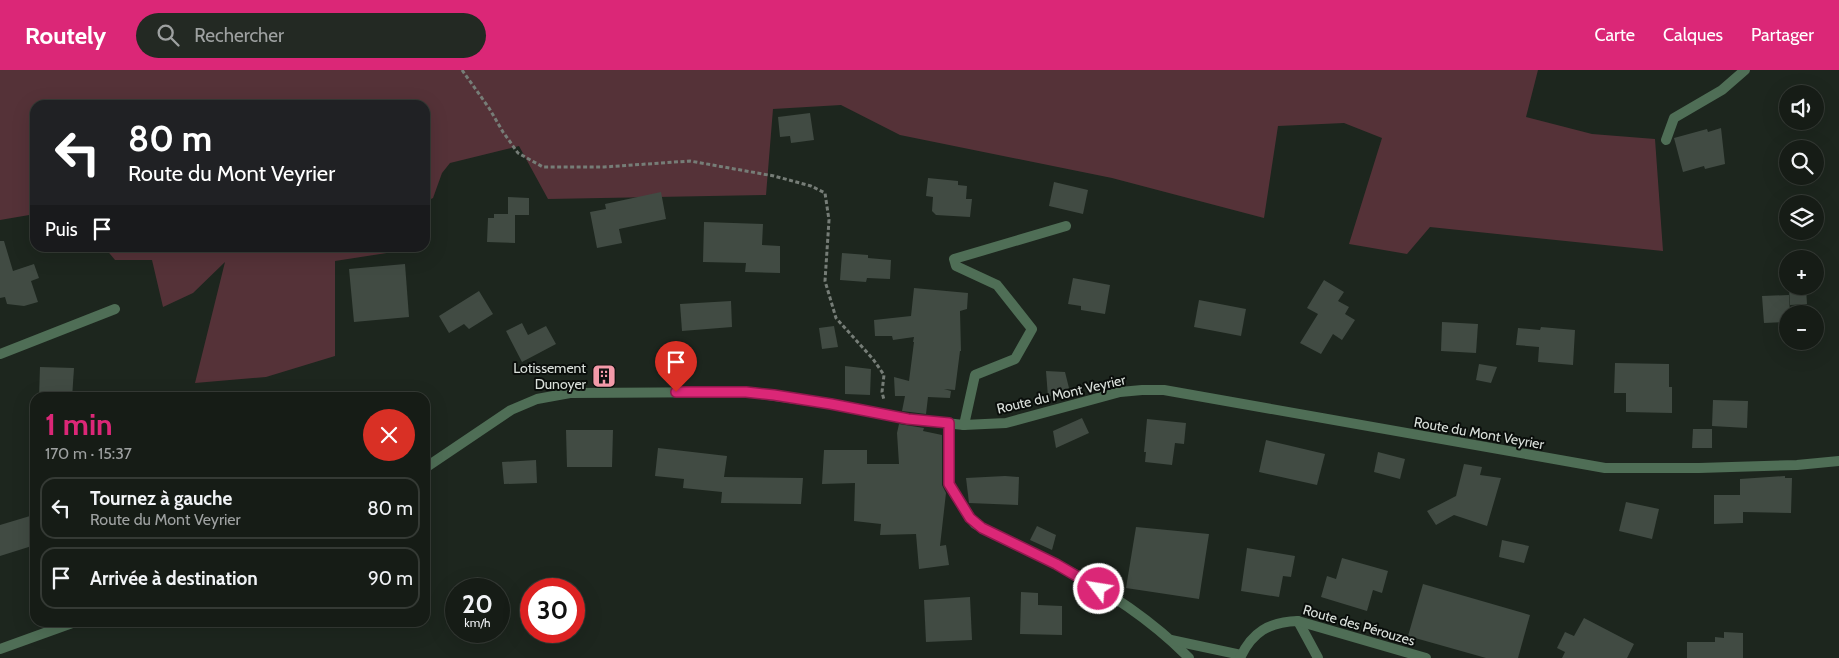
<!DOCTYPE html>
<html lang="fr">
<meta charset="utf-8">
<style>
:root{--surface:#161c16;--page:#232923;--text:#f1f3f6;--muted:#9ea1a1;--line:#353a35;--accent:#db2777}
body{margin:0;font-family:Cabin,sans-serif;background:var(--page);color:var(--text);height:100vh;display:flex;flex-direction:column;font-size:19px;white-space:nowrap}
*{box-sizing:border-box;margin:0}
p{font-size:16px;color:var(--muted)}
.icon{flex:none;width:28px;height:28px;fill:none;stroke:currentColor;stroke-width:2;stroke-linecap:round;stroke-linejoin:round}
.map{position:relative;flex:1;overflow:hidden}
.details{position:absolute;left:30px;top:322px;width:400px;height:235px;display:flex;flex-direction:column;background:var(--surface);border-radius:15px;box-shadow:0 5px 20px #0002,0 0 0 1px var(--line)}
.details>*{flex:none}
.top-card{position:absolute;left:30px;top:30px;width:400px;height:152px;border-radius:15px;box-shadow:0 5px 20px #0002,0 0 0 1px var(--line);background:#202124;color:#fff;overflow:hidden}
.tools{position:absolute;left:1779px;top:15px;display:grid;gap:10px}
.tools a{display:grid;place-items:center;width:45px;height:45px;border-radius:50%;background:var(--surface);box-shadow:0 5px 20px #0002,0 0 0 1px var(--line);font-size:25px}
.speed{position:absolute;left:445px;top:508px;display:flex;gap:10px;font-size:25px;font-weight:700;text-align:center}
.speed>*{display:grid;place-content:center;width:65px;height:65px;border-radius:50%;background:var(--surface);box-shadow:0 5px 20px #0002,0 0 0 1px var(--line);line-height:1}
.speed small{font-size:12px;font-weight:400}
.speed .limit{border:8px solid #d22;background:#fff;color:#111}
.pin{position:absolute;display:grid;place-items:center;width:42px;height:42px;color:#fff;margin:-51px -21px;border-radius:50% 50% 50% 0;rotate:-45deg;box-shadow:0 0 5px #0007}
.pin .icon{rotate:45deg}
.me{position:absolute;width:55px;margin:-28px;rotate:301deg;stroke-linejoin:round;filter:drop-shadow(0 0 4px #0008)}
.turn{display:flex;align-items:center;gap:18px;height:105px;padding:0 15px;font-size:22px}
.turn .icon{width:65px;height:65px;stroke-width:2.5}
.turn b{display:block;font-size:35px;line-height:42px}
.then{display:flex;align-items:center;height:48px;padding:0 15px;background:#0003;gap:10px;font-size:19px}
.round{display:grid;place-items:center;flex:none;width:52px;height:52px;border-radius:26px;background:var(--page)}
.summary{display:flex;align-items:center;justify-content:space-between;height:85px;padding:0 15px}
h1{font-size:30px;font-weight:700;line-height:38px;color:var(--accent)}
ul{padding:0;list-style:none}
li{display:flex;align-items:center;gap:15px;height:62px;margin:0 10px 8px;padding:0 5px;border:2px solid var(--line);border-radius:15px}
li div{flex:1}
li b{display:block;font-size:19px}
li em{font-style:normal}
header{display:flex;align-items:center;gap:30px;box-sizing:border-box;height:70px;padding:0 25px;background:var(--accent);color:#fff}
header strong{font-size:24px}
nav{display:flex;gap:28px;margin-inline-start:auto;font-size:18px}
.search{width:350px;height:45px;background:var(--page);display:flex;align-items:center;gap:12px;box-sizing:border-box;padding:0 18px;border-radius:28px;color:var(--muted);font-size:19px}
.map>svg:first-child{display:block}
.green{fill:#553238}
.building{fill:#414b43}
.lines{fill:none;stroke-linecap:round;stroke-linejoin:round}
.path{stroke:#767d77;stroke-width:3;stroke-dasharray:4 2.5;stroke-linecap:butt}
.lane{stroke:#4f6e56;stroke-width:10}
.street{stroke:#4f6e56;stroke-width:10}
.route-casing{stroke:#8e194d;stroke-width:12}
.route{stroke:#db2777;stroke-width:9}
.labels{text-anchor:middle;dominant-baseline:central;stroke-width:4;stroke-linejoin:round;paint-order:stroke}
.poi-label{font-size:14px;fill:#dae0db;stroke:#0a0e0b;text-anchor:end}
.street-label{font-size:14px;fill:#dae0db;stroke:#0a0e0b}
</style>
<header>
<strong>Routely</strong>
<div class="search"><svg class="icon" aria-label="search" viewBox="0 0 24 24"><circle cx="10" cy="10" r="6"/><path d="M15 15l6 6"/></svg>Rechercher</div>
<nav><a>Carte</a><a>Calques</a><a>Partager</a></nav>
</header>
<div class="map">
<svg width="1839" height="588" viewBox="0 0 1839 588">
<rect width="100%" height="100%" fill="#1d261e"/>
<!-- green -->
<g class="green">
<polygon points="0,0 1538,0 1526,47 1592,64 1655,69 1663,181 1430,157 1407,184 1349,174 1382,68 1344,53 1278,56 1264,148 1112,108 900,65 841,35 773,39 766,125 548,129 519,76 450,93 442,103 433,128 425,132 425,35 35,35 35,144 0,150"/>
<polygon points="105,178 419,178 335,191 335,286 266,307 195,313 225,192 193,223 163,237 152,190 115,190"/>
</g>
<!-- building -->
<g class="building">
<polygon points="810,43 814,70 791,73 790,66 780,67 778,47"/>
<polygon points="1721,58 1725,94 1705,99 1704,96 1683,102 1674,68 1707,59 1708,62"/>
<polygon points="928,108 958,111 958,115 967,116 966,129 972,129 970,147 936,145 932,141 933,127 926,126"/>
<polygon points="1054,112 1088,120 1083,144 1049,136"/>
<polygon points="661,122 666,149 619,159 622,173 597,178 590,142 606,139 605,134"/>
<polygon points="508,127 529,128 529,145 515,145 515,173 487,172 488,148 494,148 494,144 508,144"/>
<polygon points="704,152 763,154 762,175 780,176 780,203 745,202 746,193 703,192"/>
<polygon points="0,171 4,171 13,201 34,194 39,208 31,211 38,232 24,236 7,234 5,227 0,228"/>
<polygon points="842,183 868,185 868,188 891,190 890,209 867,208 866,212 840,210"/>
<polygon points="405,194 409,247 354,252 349,199"/>
<polygon points="1073,208 1110,215 1105,244 1081,240 1081,236 1068,234"/>
<polygon points="1324,210 1344,222 1338,231 1349,237 1345,244 1355,250 1342,270 1333,264 1321,284 1300,273 1318,244 1307,238"/>
<polygon points="1806,217 1807,234 1790,235 1789,219"/>
<polygon points="914,218 968,223 967,239 960,241 961,281 960,281 955,320 944,319 951,321 950,328 928,327 926,344 902,341 905,326 895,326 894,307 909,311 914,272 913,272 914,267 893,270 892,266 875,266 874,250 911,246"/>
<polygon points="479,221 493,244 469,259 464,254 449,263 439,246"/>
<polygon points="1789,225 1790,244 1788,244 1788,252 1764,253 1762,226"/>
<polygon points="1199,230 1246,239 1241,266 1194,257"/>
<polygon points="731,231 732,257 682,261 680,234"/>
<polygon points="1442,252 1478,254 1476,283 1441,281"/>
<polygon points="522,253 528,265 546,256 556,274 522,292 506,261"/>
<polygon points="834,256 838,277 822,279 819,258"/>
<polygon points="1541,257 1575,260 1573,295 1538,292 1539,277 1516,275 1518,258 1540,260"/>
<polygon points="1615,293 1669,294 1669,317 1672,317 1672,343 1626,342 1626,323 1614,323"/>
<polygon points="1479,294 1497,297 1491,313 1476,310"/>
<polygon points="845,296 871,299 870,325 845,324"/>
<polygon points="40,297 74,298 72,328 39,328"/>
<polygon points="1046,301 1065,302 1069,318 1048,327"/>
<polygon points="1713,330 1748,331 1747,358 1712,356"/>
<polygon points="1082,348 1089,363 1056,378 1053,361"/>
<polygon points="1147,349 1186,353 1184,374 1175,373 1172,395 1145,392 1146,382 1144,382"/>
<polygon points="899,354 924,358 923,361 942,365 942,415 946,423 940,476 946,475 949,495 919,499 916,464 880,465 881,454 854,451 855,413 822,414 824,380 867,380 867,394 899,394 897,363"/>
<polygon points="1693,359 1712,359 1712,378 1692,378"/>
<polygon points="566,360 613,360 612,397 567,397"/>
<polygon points="1266,370 1325,384 1317,415 1259,402"/>
<polygon points="658,378 727,386 724,407 803,408 801,434 721,433 722,422 683,418 684,409 655,406"/>
<polygon points="1378,382 1405,389 1400,409 1374,402"/>
<polygon points="536,390 537,413 504,414 502,392"/>
<polygon points="1464,394 1482,397 1480,405 1501,408 1487,456 1454,445 1436,455 1427,441 1456,426"/>
<polygon points="1005,406 1019,407 1018,435 969,433 966,408"/>
<polygon points="1785,406 1785,408 1792,408 1791,443 1743,442 1743,453 1714,454 1714,425 1740,425 1740,409"/>
<polygon points="1626,432 1659,439 1652,469 1619,461"/>
<polygon points="30,446 35,462 35,475 0,486 0,455"/>
<polygon points="1037,456 1056,465 1052,480 1030,470"/>
<polygon points="1136,457 1209,464 1199,529 1126,518"/>
<polygon points="1502,470 1529,476 1524,493 1499,487"/>
<polygon points="1247,478 1295,486 1291,507 1283,506 1279,527 1241,521"/>
<polygon points="1342,488 1388,501 1382,523 1373,520 1367,541 1321,527 1327,506 1336,509"/>
<polygon points="1423,514 1530,545 1518,588 1486,588 1408,566"/>
<polygon points="1021,522 1038,523 1038,535 1062,536 1062,565 1020,564"/>
<polygon points="970,527 972,570 926,572 924,530"/>
<polygon points="1584,548 1634,574 1627,588 1562,588 1565,582 1557,578 1565,562 1574,566"/>
<polygon points="1724,562 1743,563 1743,588 1687,588 1687,572 1715,572 1715,567 1724,568"/>
</g>
<g class="lines">
<!-- path -->
<polyline class="path" points="462,0 489,38 503,62 518,83 543,97 604,97 690,91 774,106 811,116 825,123 829,150 825,211 836,248 873,289 884,305 882,322 884,330"/>
<!-- lane -->
<g class="lane">
<polyline points="964,355 975,305 1015,289 1032,259 997,215 956,196 954,189 1066,156"/>
<polyline points="1298,551 1318,588"/>
</g>
<!-- street -->
<g class="street">
<polyline points="1666,70 1674,48 1722,20 1745,0"/>
<polyline points="0,284 115,239"/>
<path d="M949,353v62l21,33 5,6c25,15 53,26 79,39 49,25 97,56 135,95"/>
<polyline points="425,398 511,340 537,329 570,323 746,322 831,334 908,349 964,355 1006,353 1120,322 1142,320 1164,320 1605,398 1699,398 1797,395 1839,391"/>
<polyline points="1171,570 1241,585"/>
<polyline points="0,579 75,552"/>
<path d="M1240,588c12,-26 29,-36 58,-37l128,37"/>
</g>
</g>
<g class="lines">
<!-- route casing -->
<g class="route-casing">
<polyline id="route" points="676,322 746,322 774,325 831,334 908,349 949,353 949,414 970,448 982,458 1056,494 1099,519"/>
</g>
<!-- route -->
<use href="#route" class="route"/>
</g>
<!-- icons -->
<defs>
<g id="building-square" transform="scale(1.25)"><rect x="-9" y="-9" width="18" height="18" rx="4" fill="#f39aa9" stroke="#0a0e0b"/><path d="M-4-6H4V6H1V3H-1V6H-4ZM-2.5-4.3h1.7v1.8h-1.7ZM.8-4.3h1.7v1.8H.8ZM-2.5-1h1.7V.8h-1.7ZM.8-1h1.7V.8H.8Z" fill="#111"/></g>
</defs>
<g fill-rule="evenodd">
<use href="#building-square" x="604" y="306"/>
</g>
<g class="labels">
<!-- poi labels -->
<g class="poi-label">
<text x="586" y="298">Lotissement<tspan x="586" dy="16">Dunoyer</tspan></text>
</g>
<!-- street labels -->
<g class="street-label">
<text transform="translate(1061 324) rotate(-13)">Route du Mont Veyrier</text>
<text transform="translate(1479 363) rotate(10)">Route du Mont Veyrier</text>
<text transform="translate(1359 555) rotate(16)">Route des Pérouzes</text>
</g>
</g>
</svg>
<div class="tools">
<a><svg class="icon" aria-label="sound" viewBox="0 0 24 24"><path d="M4 9h4l5-4v14l-5-4H4zM17 9q2 3 0 6"/></svg></a>
<a><svg class="icon" aria-label="search" viewBox="0 0 24 24"><circle cx="10" cy="10" r="6"/><path d="M15 15l6 6"/></svg></a>
<a><svg class="icon" aria-label="layers" viewBox="0 0 24 24"><path d="M12 4l9 5-9 5-9-5zM3 14l9 5 9-5"/></svg></a>
<a>+</a>
<a>−</a>
</div>
<div class="speed"><div>20<small>km/h</small></div><div class="limit">30</div></div>
<div class="pin" style="left:676px;top:322px;background:#d93025"><svg class="icon" aria-label="arrive" viewBox="0 0 24 24"><path d="M6 21V4h12l-3 4 3 4H6"/></svg></div>
<svg class="me" style="left:1099px;top:519px" viewBox="-20 -20 40 40"><circle r="17" fill="#db2777" stroke="#fff" stroke-width="3"/><path d="M0-11L8 9 0 5-8 9z" fill="#fff"/></svg>
<div class="top-card">
<div class="turn"><svg class="icon" aria-label="left" viewBox="0 0 24 24"><path d="M17 20v-9H6M10 6l-5 5 5 5"/></svg><div><b>80 m</b>Route du Mont Veyrier</div></div>
<div class="then">Puis<svg class="icon" aria-label="arrive" viewBox="0 0 24 24"><path d="M6 21V4h12l-3 4 3 4H6"/></svg></div>
</div>
<section class="details">
<div class="summary"><div><h1>1 min</h1><p>170 m · 15:37</p></div><a class="round" style="background:#d93025;color:#fff"><svg class="icon" aria-label="close" viewBox="0 0 24 24"><path d="M6 6l12 12M18 6L6 18"/></svg></a></div>
<ul>
<li><svg class="icon" aria-label="left" viewBox="0 0 24 24"><path d="M17 20v-9H6M10 6l-5 5 5 5"/></svg><div><b>Tournez à gauche</b><p>Route du Mont Veyrier</p></div><em>80 m</em></li>
<li><svg class="icon" aria-label="arrive" viewBox="0 0 24 24"><path d="M6 21V4h12l-3 4 3 4H6"/></svg><div><b>Arrivée à destination</b></div><em>90 m</em></li>
</ul>
</section>
</div>
